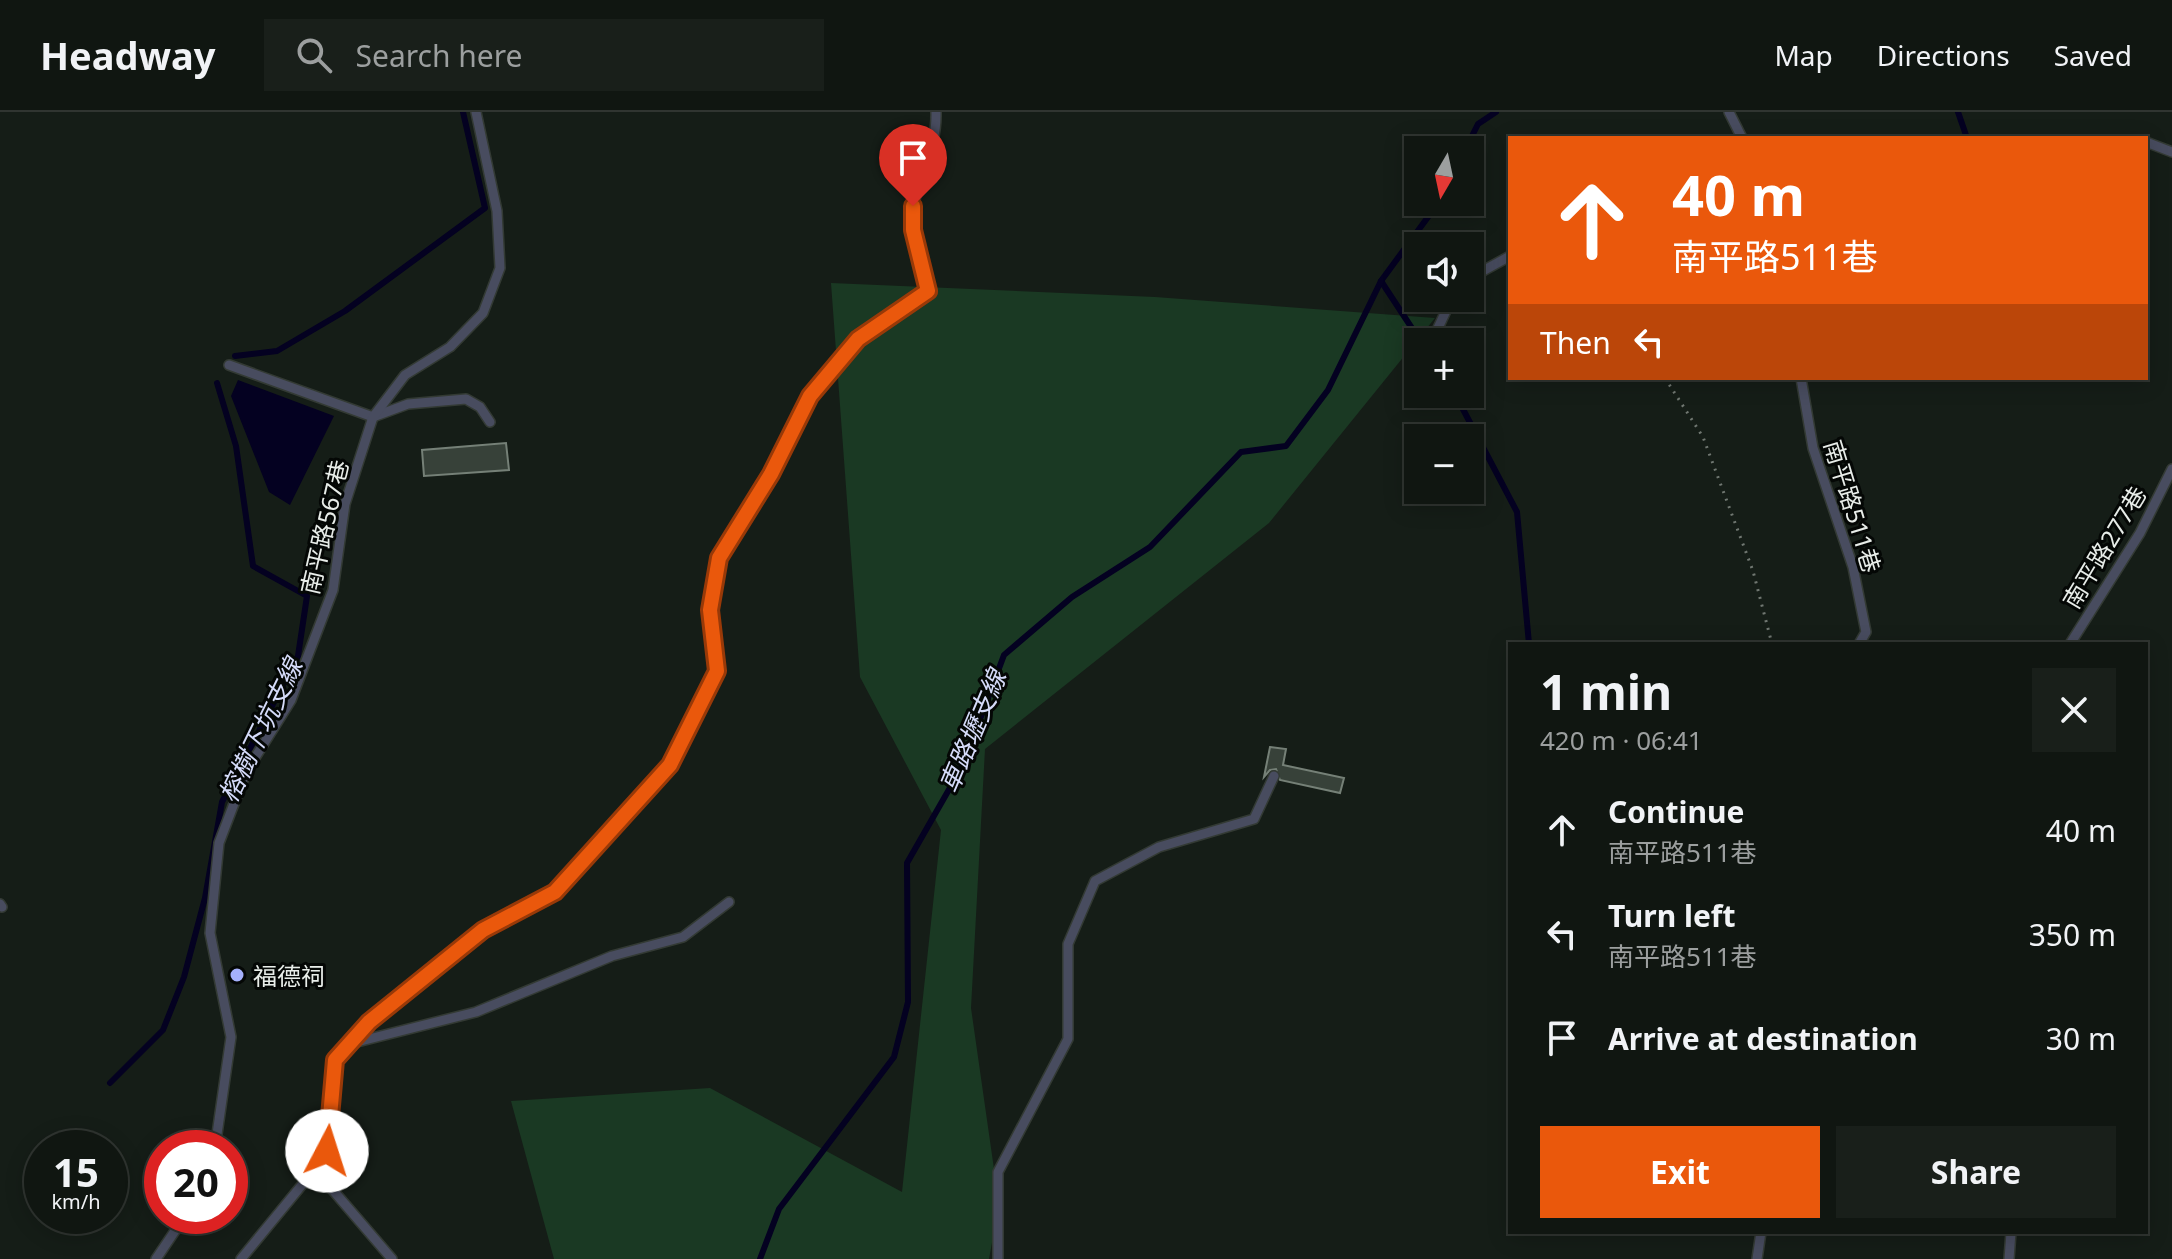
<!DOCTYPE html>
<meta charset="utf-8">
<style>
:root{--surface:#101611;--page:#191f1a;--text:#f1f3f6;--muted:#9c9f9f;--line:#303531;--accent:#ea580c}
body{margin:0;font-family:"Noto Sans","Noto Sans TC",sans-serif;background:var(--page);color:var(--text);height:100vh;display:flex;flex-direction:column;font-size:30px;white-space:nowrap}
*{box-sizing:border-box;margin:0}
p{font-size:26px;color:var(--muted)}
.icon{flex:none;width:44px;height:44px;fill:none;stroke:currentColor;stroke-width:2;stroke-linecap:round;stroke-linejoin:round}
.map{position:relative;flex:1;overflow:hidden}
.drawer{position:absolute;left:1508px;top:530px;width:640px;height:592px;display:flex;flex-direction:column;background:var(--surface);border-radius:0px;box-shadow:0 4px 20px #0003,0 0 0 2px var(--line)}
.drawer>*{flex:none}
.guide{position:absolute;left:1508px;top:24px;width:640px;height:244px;border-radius:0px;box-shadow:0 4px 20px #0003,0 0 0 2px var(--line);background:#ea580c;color:#fff;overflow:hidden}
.needle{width:52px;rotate:189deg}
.controls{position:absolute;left:1404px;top:24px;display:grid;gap:16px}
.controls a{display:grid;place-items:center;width:80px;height:80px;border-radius:0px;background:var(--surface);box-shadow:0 4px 20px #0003,0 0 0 2px var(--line);font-size:40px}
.speed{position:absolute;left:24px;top:1018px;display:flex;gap:16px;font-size:40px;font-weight:700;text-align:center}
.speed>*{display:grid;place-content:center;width:104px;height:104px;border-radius:50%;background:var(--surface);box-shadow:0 4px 20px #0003,0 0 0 2px var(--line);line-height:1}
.speed small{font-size:20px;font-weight:400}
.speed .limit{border:12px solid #d22;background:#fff;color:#111}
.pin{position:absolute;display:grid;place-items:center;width:68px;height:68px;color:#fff;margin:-82px -34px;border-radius:50% 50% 50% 0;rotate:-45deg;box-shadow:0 0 8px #0007}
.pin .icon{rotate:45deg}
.me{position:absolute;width:88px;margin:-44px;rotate:5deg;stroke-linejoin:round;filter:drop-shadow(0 0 6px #0008)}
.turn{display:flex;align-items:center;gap:28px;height:168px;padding:0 32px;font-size:36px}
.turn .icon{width:104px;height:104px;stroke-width:2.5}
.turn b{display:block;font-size:56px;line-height:68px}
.then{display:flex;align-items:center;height:76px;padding:0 32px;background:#0003;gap:16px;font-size:30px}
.round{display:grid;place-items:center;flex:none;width:84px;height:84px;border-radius:0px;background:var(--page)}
.overview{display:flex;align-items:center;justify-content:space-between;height:136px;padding:0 32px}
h1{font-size:48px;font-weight:700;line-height:60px}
.cta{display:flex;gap:16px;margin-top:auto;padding:16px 32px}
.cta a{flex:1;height:92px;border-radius:0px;background:var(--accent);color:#fff;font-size:32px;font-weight:700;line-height:92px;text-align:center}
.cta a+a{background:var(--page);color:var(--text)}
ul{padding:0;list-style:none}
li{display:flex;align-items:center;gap:24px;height:104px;padding:0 32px}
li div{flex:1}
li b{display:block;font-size:30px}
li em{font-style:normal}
header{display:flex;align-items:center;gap:48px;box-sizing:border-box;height:112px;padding:0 40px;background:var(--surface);border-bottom:2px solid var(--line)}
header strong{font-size:38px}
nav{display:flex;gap:44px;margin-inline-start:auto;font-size:28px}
.search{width:560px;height:72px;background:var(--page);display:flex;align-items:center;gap:20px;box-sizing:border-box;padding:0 28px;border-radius:0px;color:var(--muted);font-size:30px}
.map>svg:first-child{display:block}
.green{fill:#1a3923}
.water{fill:#040121}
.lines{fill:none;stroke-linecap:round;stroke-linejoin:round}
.stream{stroke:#040121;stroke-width:6}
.building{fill:#374139;stroke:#758077;stroke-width:2}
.service-casing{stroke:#333a34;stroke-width:12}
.path{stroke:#707771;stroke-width:3;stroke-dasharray:2 6;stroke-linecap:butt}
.service{stroke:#484c5f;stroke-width:9}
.route-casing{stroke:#983908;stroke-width:20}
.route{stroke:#ea580c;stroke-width:14}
.poi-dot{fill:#a5b1fc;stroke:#040705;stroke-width:3}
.labels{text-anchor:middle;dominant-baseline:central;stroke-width:6;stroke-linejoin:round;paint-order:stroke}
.street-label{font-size:24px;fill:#e8ede9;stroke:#040705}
.poi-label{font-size:24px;fill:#e8ede9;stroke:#040705;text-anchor:start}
.water-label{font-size:26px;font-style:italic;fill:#d5dbf9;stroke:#040705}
</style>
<header>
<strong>Headway</strong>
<div class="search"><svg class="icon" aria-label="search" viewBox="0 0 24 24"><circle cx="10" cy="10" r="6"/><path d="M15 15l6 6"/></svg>Search here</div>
<nav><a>Map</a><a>Directions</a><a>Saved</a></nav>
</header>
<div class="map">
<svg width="2172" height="1147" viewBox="0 0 2172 1147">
<rect width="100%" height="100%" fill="#151d17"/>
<!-- green -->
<polygon class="green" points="831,171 1155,185 1435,206 1269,411 985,637 971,896 999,1092 989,1147 554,1147 511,989 710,976 902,1080 941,718 860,565"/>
<!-- water -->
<polygon class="water" points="238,268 334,304 290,393 269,380 231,284"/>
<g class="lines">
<!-- stream -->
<g class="stream">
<polyline points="1958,0 1967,26"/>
<polyline points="1465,38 1478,12 1496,0"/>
<polyline points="1381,169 1421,230"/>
<polyline points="235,244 277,239 345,199 485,96 463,0"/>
<polyline points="1455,282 1517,400 1529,532"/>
<polyline points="110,971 163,918 184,865 205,786 222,690 298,544 307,484 253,454 236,334 217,271"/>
<polyline points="760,1147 779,1097 894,945 908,890 907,751 963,653 1004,543 1072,485 1150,435 1241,340 1286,334 1328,278 1381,169 1439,90"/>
</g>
</g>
<!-- building -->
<g class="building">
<polygon points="506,331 509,358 424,364 422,338"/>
<polygon points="1270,635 1286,637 1283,653 1344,666 1340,681 1280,668 1276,657 1270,658 1264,665"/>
</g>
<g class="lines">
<!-- service casing -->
<g class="service-casing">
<g id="service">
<polyline points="1729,0 1742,26"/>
<polyline points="2146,30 2172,40"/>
<polyline points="1470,166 1510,144"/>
<polyline points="1432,229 1452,186"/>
<polyline points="229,253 373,305 408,292 466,287 480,295 490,310"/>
<polyline points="1801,266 1813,336 1853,455 1866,520 1859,532"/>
<polyline points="2070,532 2140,421 2172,357"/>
<polyline points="0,792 2,795"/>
<path d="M353,931l16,-21 84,-70 30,-22 72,-38 115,-127 47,-94 -7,-61 9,-52 52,-84 39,-78 48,-57 70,-48c-7,-26 -20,-60 -14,-87 7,-33 23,-58 22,-92"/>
<polyline points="215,1036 231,925 210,821 219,731 246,660 291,588 333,478 345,392 373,305 405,263 450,235 483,201 500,156 497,99 476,0"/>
<polyline points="325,1069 335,948 353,931 476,900 612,844 683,825 729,790"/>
<polyline points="156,1147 185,1104"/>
<polyline points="241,1147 306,1068 325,1069 392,1147"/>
<polyline points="998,1147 998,1060 1068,927 1068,832 1095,769 1159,735 1254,707 1274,664"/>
<polyline points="1757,1147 1761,1120"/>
<polyline points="2009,1147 2011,1120"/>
</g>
</g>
<!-- path -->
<polyline class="path" points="1665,266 1703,325 1753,459 1772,532"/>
<!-- service -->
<use href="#service" class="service"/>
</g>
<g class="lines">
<!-- route casing -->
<g class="route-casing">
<polyline id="route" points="327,1039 335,948 369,910 483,818 555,780 670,653 717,559 710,498 719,446 771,362 810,284 858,227 928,179 913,118 913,94"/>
</g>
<!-- route -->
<use href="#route" class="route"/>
</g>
<!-- markers -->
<circle class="poi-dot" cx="237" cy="863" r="8"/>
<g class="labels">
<!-- street labels -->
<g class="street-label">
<text transform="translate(1853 394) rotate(73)">南平路511巷</text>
<text transform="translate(324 415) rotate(-77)">南平路567巷</text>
<text transform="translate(2104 435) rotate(-59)">南平路277巷</text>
</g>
<!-- poi labels -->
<g class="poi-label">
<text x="253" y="863">福德祠</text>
</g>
<!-- water labels -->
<g class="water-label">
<text transform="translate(260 618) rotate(-64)">榕樹下坑支線</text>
<text transform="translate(972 619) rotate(-67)">車路壢支線</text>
</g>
</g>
</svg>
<div class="controls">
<a><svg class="needle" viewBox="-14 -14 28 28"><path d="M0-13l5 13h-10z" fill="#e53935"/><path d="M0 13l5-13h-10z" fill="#9c9f9f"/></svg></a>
<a><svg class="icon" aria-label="sound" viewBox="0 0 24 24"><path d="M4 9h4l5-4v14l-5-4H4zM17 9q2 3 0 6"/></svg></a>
<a>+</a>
<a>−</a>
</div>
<div class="speed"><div>15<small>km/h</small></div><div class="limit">20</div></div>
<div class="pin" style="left:913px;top:94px;background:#d93025"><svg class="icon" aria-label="arrive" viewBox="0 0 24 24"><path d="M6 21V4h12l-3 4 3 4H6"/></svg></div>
<svg class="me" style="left:327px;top:1039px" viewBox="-20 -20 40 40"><circle r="19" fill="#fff"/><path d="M0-13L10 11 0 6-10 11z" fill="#ea580c"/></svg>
<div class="guide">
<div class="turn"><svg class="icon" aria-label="ahead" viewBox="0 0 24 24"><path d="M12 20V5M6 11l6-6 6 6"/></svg><div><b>40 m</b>南平路511巷</div></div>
<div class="then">Then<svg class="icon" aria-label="left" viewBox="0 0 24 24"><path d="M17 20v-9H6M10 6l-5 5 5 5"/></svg></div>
</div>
<section class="drawer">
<div class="overview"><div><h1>1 min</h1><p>420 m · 06:41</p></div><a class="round"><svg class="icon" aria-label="close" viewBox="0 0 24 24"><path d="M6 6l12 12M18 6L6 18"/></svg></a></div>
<ul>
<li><svg class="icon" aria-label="ahead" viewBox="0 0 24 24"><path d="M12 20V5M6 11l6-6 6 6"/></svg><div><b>Continue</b><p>南平路511巷</p></div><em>40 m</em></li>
<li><svg class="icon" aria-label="left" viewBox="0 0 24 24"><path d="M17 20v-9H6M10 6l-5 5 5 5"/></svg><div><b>Turn left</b><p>南平路511巷</p></div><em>350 m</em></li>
<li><svg class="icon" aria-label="arrive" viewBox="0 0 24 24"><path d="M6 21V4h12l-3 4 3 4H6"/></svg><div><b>Arrive at destination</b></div><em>30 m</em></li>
</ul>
<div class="cta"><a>Exit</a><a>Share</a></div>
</section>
</div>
